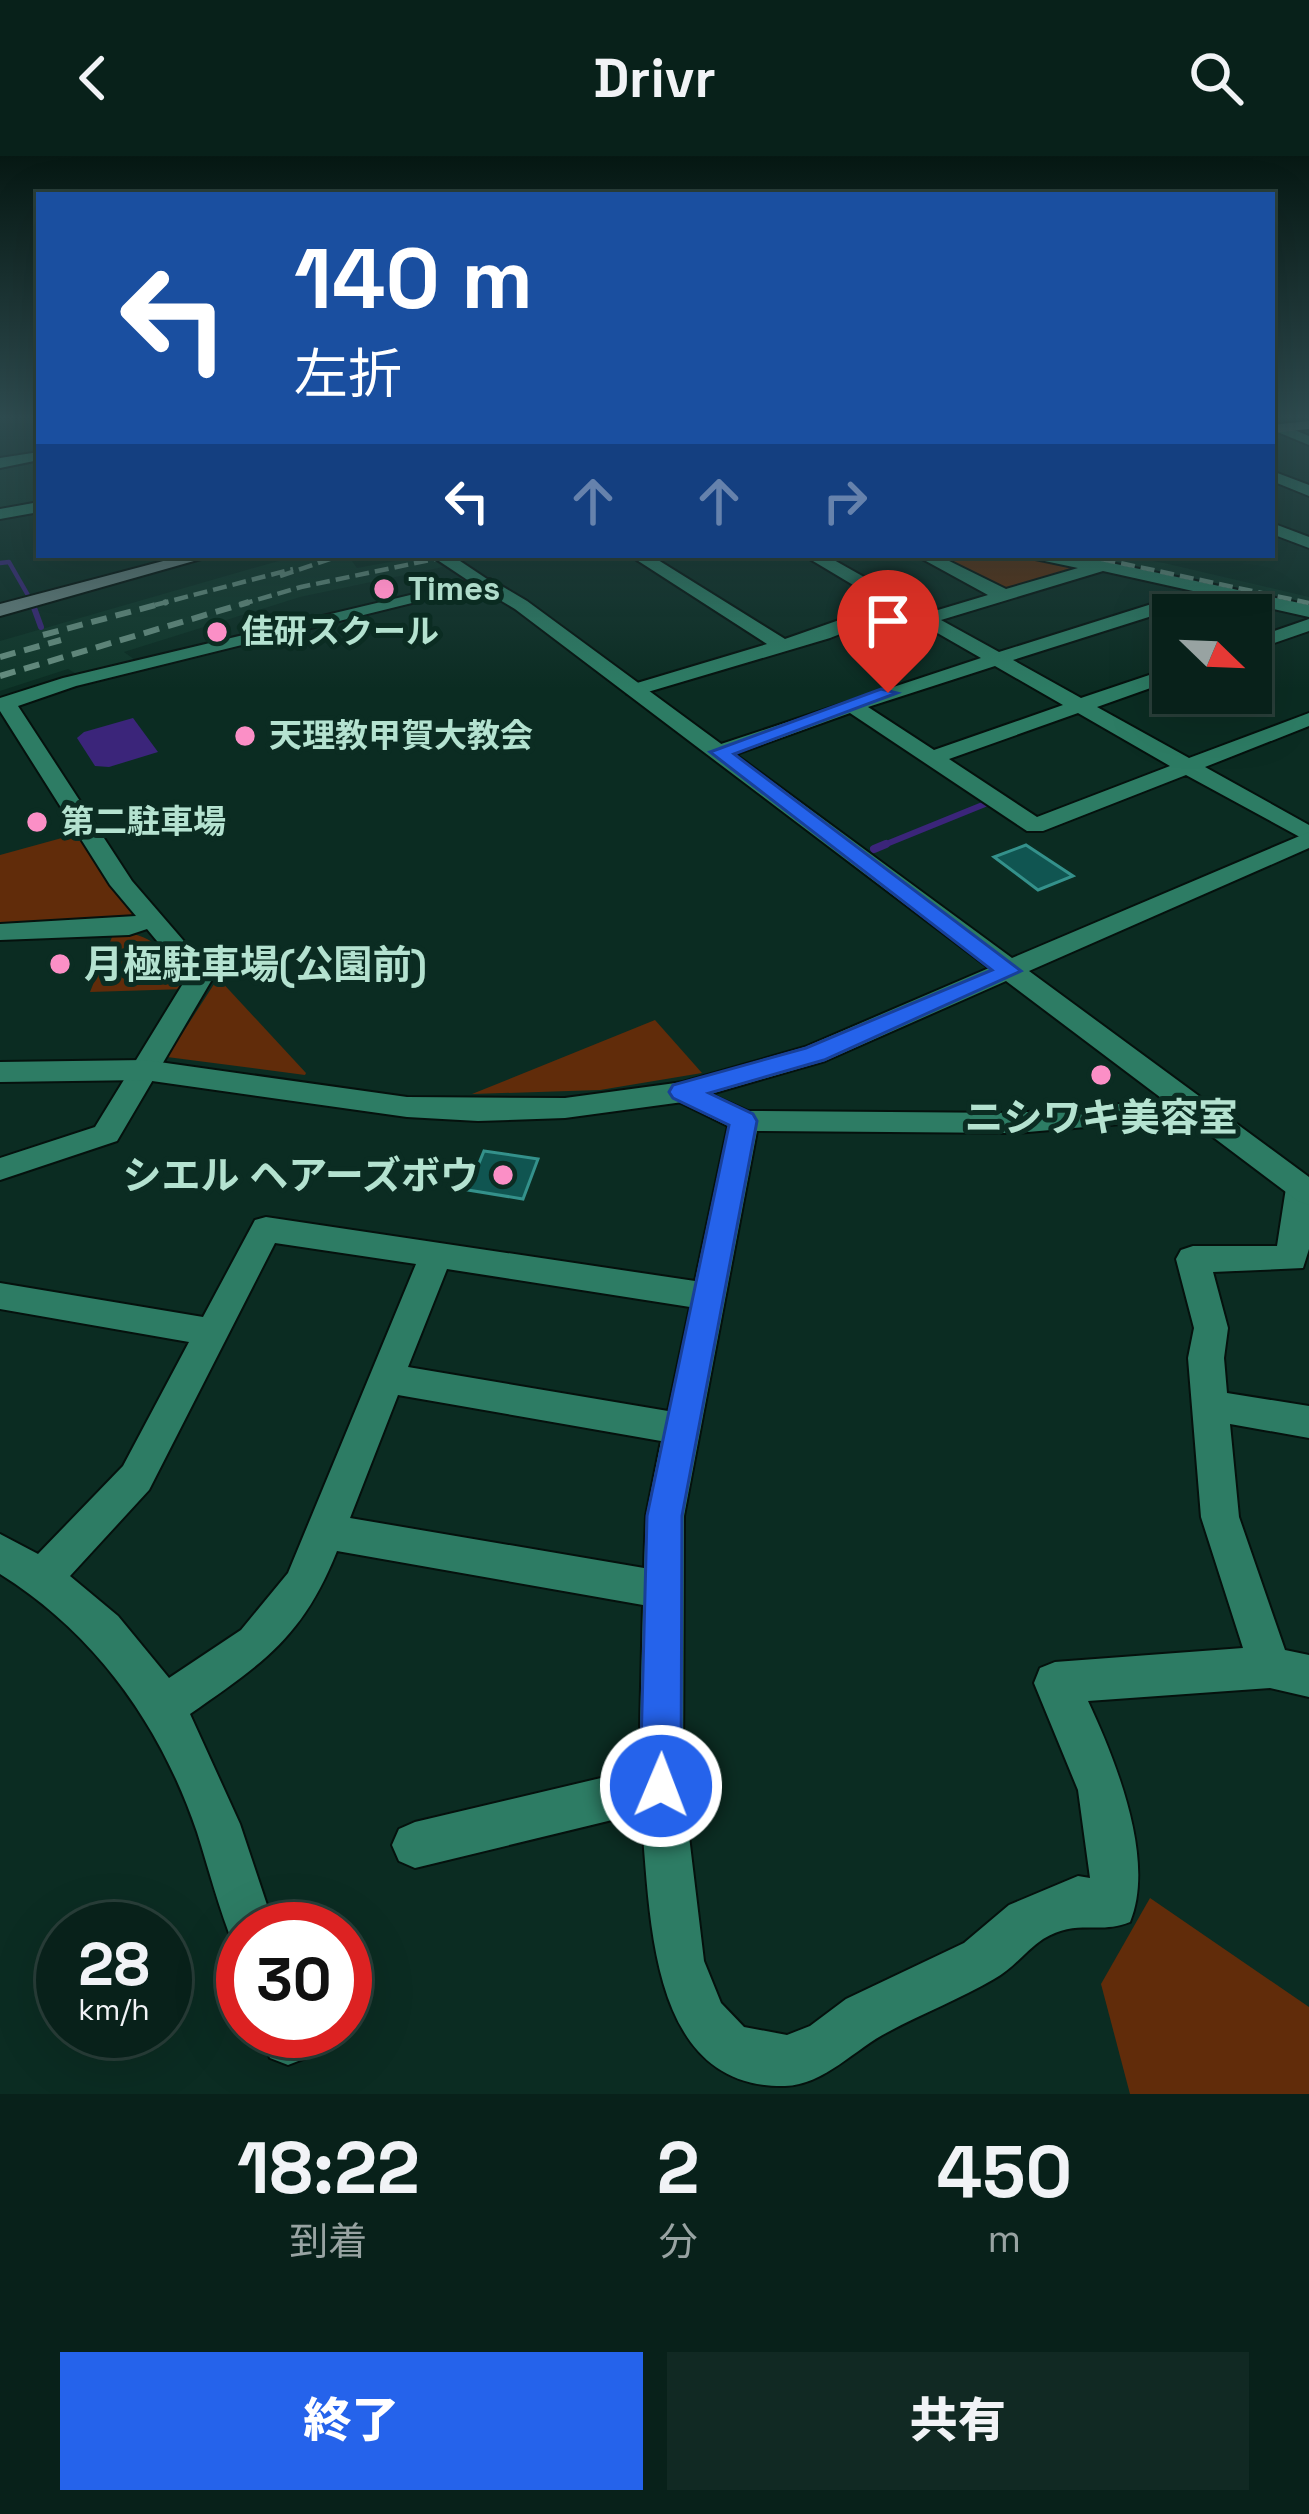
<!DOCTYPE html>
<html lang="ja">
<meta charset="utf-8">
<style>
:root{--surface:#08211a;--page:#112923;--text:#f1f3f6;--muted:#98a3a2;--line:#293e39;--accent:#2563eb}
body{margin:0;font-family:"Space Grotesk","Noto Sans JP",sans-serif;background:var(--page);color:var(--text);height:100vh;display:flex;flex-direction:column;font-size:45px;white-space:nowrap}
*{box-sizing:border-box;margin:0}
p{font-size:39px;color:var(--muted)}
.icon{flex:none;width:66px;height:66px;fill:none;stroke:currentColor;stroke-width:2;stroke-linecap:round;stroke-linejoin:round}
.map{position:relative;height:1938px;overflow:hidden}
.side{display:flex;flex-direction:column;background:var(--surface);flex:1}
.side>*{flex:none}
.top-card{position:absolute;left:36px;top:36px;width:1239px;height:366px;border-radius:0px;box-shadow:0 12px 48px #0002,0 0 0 3px var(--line);background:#1a4fa0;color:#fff;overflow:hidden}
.needle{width:78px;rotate:113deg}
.tools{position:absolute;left:1152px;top:438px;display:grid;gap:24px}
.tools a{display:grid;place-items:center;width:120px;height:120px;border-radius:0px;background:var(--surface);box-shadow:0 12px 48px #0002,0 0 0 3px var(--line);font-size:60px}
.speed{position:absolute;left:36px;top:1746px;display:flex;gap:24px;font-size:60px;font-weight:700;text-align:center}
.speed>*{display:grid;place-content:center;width:156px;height:156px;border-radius:50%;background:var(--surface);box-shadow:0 12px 48px #0002,0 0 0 3px var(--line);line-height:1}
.speed small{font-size:30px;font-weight:400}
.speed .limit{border:18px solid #d22;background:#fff;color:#111}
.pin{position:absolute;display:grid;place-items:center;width:102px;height:102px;color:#fff;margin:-123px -51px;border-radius:50% 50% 50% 0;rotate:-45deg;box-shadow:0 0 12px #0007}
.pin .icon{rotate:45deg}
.me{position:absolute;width:132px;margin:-66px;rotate:1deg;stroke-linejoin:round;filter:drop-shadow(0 0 9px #0008)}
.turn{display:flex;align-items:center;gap:42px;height:252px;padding:0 60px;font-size:54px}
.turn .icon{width:156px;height:156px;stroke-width:2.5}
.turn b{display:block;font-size:84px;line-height:102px}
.lanes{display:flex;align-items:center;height:114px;padding:0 60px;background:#0003;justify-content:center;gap:60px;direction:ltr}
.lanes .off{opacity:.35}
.eta{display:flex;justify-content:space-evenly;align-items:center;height:204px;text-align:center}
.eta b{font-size:72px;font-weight:800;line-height:84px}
.primary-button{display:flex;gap:24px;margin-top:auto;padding:24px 60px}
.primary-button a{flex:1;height:138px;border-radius:0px;background:var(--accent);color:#fff;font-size:48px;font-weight:800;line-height:138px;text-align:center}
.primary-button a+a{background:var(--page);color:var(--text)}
header{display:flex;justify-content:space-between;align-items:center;height:156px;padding:0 60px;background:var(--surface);font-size:54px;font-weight:800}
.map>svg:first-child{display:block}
.built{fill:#0f3629}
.green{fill:#612c0a}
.water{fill:#3b257a}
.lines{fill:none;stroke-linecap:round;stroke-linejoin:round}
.stream-far2{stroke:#3b257a;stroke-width:4.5}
.stream-far1{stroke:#3b257a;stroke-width:6}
.stream{stroke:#3b257a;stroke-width:8}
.building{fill:#105551;stroke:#34918b;stroke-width:3}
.minor-casing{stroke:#05110d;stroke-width:4}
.tertiary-casing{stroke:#05110d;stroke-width:4}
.secondary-casing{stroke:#05110d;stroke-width:4}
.minor{fill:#2d7c64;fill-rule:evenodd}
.tertiary{fill:#2d7c64;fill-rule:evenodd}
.secondary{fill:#67807e;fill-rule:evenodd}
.rail-far1{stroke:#668e80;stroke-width:4.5;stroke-dasharray:14 6;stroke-linecap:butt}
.rail{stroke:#668e80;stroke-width:6;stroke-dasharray:16 9;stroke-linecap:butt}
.route{fill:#2563eb;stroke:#184099;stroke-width:3}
.poi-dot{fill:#fb8fc6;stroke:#0b2c22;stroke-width:4.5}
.labels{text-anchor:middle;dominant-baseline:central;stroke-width:10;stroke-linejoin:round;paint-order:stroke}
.far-poi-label{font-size:33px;font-weight:bold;fill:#b4e2d0;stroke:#0b2c22;text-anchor:start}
.poi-label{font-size:39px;font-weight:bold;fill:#b4e2d0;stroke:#0b2c22;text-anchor:start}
</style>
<header><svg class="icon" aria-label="back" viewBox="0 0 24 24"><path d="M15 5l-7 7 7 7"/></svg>Drivr<svg class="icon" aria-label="search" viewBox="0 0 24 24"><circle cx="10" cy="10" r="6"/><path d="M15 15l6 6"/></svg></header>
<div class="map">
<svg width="1309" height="1938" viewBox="0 0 1309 1938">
<rect width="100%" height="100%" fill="#0b2c22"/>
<!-- built -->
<g class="built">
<polygon points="39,307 39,349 0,356 0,313"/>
<polygon points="299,399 369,399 352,405 357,412 427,399 443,411 300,441 124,496 138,506 80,520 68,513 0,535 0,485"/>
<polygon points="1042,399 1122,399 1164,407 1309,441 1309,451 1176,420"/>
</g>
<!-- green -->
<g class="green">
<polygon points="935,399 1005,399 1085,411 1008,433"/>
<polygon points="80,677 138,759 129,766 0,769 0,699"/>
<path d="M114,776c40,1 46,17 73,45l-1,12 -96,3z"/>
<polygon points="218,822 306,917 305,919 167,901"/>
<polygon points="655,864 702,917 600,934 472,938"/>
<polygon points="1150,1742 1309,1851 1309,1938 1130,1938 1101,1828"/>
</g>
<!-- water -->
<polygon class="water" points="133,562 158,596 109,611 95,610 77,582 84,576"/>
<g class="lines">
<!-- stream-far2 -->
<polyline class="stream-far2" points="0,407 9,406 29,441"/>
<!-- stream-far1 -->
<g class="stream-far1">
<polyline points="33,449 41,471"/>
<polyline points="879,691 985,648"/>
</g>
<!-- stream -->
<polyline class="stream" points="874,693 886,688"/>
</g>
<!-- building -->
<g class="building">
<polygon points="1026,689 1073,720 1038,734 994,701"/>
<polygon points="484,995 538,1003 523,1043 468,1034"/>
</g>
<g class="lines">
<!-- minor casing -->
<g class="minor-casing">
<g id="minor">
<polygon points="1280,268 1309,280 1309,289 1275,275"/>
<polygon points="1272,315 1309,329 1309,340 1272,325"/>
<polygon points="39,346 39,356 0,363 0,353"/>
<polygon points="1272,367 1309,381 1309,392 1272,378"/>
<polygon points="430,399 451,399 493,427 76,530 18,550 132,725 214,820 117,985 0,1024 0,1002 95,971 187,821 147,773 129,779 0,784 0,768 136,760 110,729 0,555 0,542 63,522 469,425"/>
<path d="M629,399h21l135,84 100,-35 -82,-49h22l103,58 60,-18 -73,-40h22l69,34 72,-21 -62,-13 86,6 207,44v12l-94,-21 -202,64 68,38 92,-31v13l-76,27 92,51 120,-45v13l-104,41 104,58v17l-123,-67 -143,56h-16l-177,-118 -122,44h-16v-10l269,-89 -82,-47 -69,27 -189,56h-14v-8l140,-42zM1103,415l90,20 -194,61 -58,-32zM995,510l68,39 -129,45 -66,-43zM1078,557l92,53 -133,51 -88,-58z"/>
<polygon points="1309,463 1309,475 1251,495 1251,483"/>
<path d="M683,926l65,29 268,2 174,-15 15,10 -15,10 -174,15 -259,-2 -73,385 -1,270 21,175 17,42 23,24 43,8 23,-9 36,-27 118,-56 45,-38 69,-29 12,2 -12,-88 -44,-107 6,-15 15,-6 188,-14 -42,-131 -13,-159 6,-30 -18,-69 5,-9 12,-4h84l9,-58 5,-8 18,-1v70l-6,19 -90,4 15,56 -4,30 3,35 82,13v32l-79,-14 9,93 46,133 24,5v42l-39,-9 -182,13c27,58 68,158 42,221 -32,13 -52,-4 -87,17 -17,11 -30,30 -49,40 -34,20 -71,34 -106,53 -32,16 -64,53 -103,54 -139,3 -134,-175 -144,-273l-226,55 -16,-7 -7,-16 7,-16 16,-7 224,-53 4,-164 -306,-54c-34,86 -74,112 -147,163l50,110 35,105h-32v21l-9,-4c-15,-37 -25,-76 -37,-114 -36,-106 -101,-198 -197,-258v-40l38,20 85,-88 66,-124 -189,-33v-26l203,34 52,-97 11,-3 429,64 33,-155 -55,-27 -5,-7zM275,1087l141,21 -128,309 -47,57 -72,48 -51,-62 -48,-40 79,-86zM447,1113l243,38 -22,104 -260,-44zM398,1239l263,46 -15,75 -2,52 -294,-50z"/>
<polygon points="260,1875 310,1875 313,1884 306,1902 288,1909 270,1902"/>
</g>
</g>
<!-- tertiary casing -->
<g class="tertiary-casing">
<g id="tertiary">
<polygon points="39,296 39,304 0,312 0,302"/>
<polygon points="478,423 490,423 527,445 1012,802 1309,676 1309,692 1029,815 1309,1021 1309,1049 1298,1045 1006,825 825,905 683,946 565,962 478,965 407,961 145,924 0,926 0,906 145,904 407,941 565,942 683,926 805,891 989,812 515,453 478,431"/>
</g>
</g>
<!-- secondary casing -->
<g class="secondary-casing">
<g id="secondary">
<polygon points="1309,265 1309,273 1272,277 1272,269"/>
<polygon points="186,399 215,399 0,460 0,448"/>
</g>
</g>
<!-- minor -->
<use href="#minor" class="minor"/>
<!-- tertiary -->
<use href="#tertiary" class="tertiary"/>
<!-- secondary -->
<use href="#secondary" class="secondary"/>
<!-- rail-far1 -->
<g class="rail-far1">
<polyline points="1082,399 1309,447"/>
<polyline points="280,420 342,399"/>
<polyline points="155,449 293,413"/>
<polyline points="239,449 301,431 454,399"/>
</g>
<!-- rail -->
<g class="rail">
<polyline points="43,479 167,446"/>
<polyline points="0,501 61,484"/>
<polyline points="0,520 249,446"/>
</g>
</g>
<!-- sky -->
<linearGradient id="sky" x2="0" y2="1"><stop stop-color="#061813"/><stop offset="0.49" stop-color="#2e4b4f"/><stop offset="1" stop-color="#2e4b4f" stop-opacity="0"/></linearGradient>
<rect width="1309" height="533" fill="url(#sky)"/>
<!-- route -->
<polygon class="route" points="881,533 897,537 734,598 1021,815 824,904 709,937 753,958 757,965 682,1360 681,1630 675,1644 661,1650 646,1644 640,1630 647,1360 729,969 673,942 669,936 673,929 806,892 992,814 710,596"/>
<!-- markers -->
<g class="poi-dot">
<circle cx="384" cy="433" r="12"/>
<circle cx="217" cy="476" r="12"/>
<circle cx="245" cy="580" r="12"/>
<circle cx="37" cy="666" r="12"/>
<circle cx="60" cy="808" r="12"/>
<circle cx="1101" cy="919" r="12"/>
<circle cx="503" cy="1019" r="12"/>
</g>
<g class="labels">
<!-- far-poi labels -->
<g class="far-poi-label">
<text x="408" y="433">Times</text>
<text x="241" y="476">佳研スクール</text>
<text x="269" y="580">天理教甲賀大教会</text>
<text x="61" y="666">第二駐車場</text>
</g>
<!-- poi labels -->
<g class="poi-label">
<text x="84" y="808">月極駐車場(公園前)</text>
<text x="1101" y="961" text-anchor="middle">ニシワキ美容室</text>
<text x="479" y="1019" text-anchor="end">シエル ヘアーズボウ</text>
</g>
</g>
</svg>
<div class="tools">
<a><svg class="needle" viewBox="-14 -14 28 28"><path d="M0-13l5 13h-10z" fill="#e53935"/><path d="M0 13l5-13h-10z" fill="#98a3a2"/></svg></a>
</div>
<div class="speed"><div>28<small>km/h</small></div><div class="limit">30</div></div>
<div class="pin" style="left:888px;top:537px;background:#d93025"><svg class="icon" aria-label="arrive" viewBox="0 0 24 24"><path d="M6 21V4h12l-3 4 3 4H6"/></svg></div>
<svg class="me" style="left:661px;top:1630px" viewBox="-20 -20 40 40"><circle r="17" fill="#2563eb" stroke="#fff" stroke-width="3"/><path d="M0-11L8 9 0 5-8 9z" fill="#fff"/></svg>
<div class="top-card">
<div class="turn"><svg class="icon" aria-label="left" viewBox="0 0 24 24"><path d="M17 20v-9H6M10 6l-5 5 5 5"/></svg><div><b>140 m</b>左折</div></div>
<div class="lanes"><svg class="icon" aria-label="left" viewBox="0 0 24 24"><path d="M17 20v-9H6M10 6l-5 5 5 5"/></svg><svg class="icon off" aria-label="ahead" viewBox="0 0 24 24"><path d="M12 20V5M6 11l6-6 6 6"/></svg><svg class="icon off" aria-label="ahead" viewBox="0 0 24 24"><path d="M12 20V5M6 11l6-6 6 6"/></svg><svg class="icon off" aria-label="right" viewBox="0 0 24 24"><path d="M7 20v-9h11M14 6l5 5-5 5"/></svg></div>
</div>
</div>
<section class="side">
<div class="eta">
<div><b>18:22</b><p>到着</p></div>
<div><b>2</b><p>分</p></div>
<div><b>450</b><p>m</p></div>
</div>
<div class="primary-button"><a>終了</a><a>共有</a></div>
</section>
